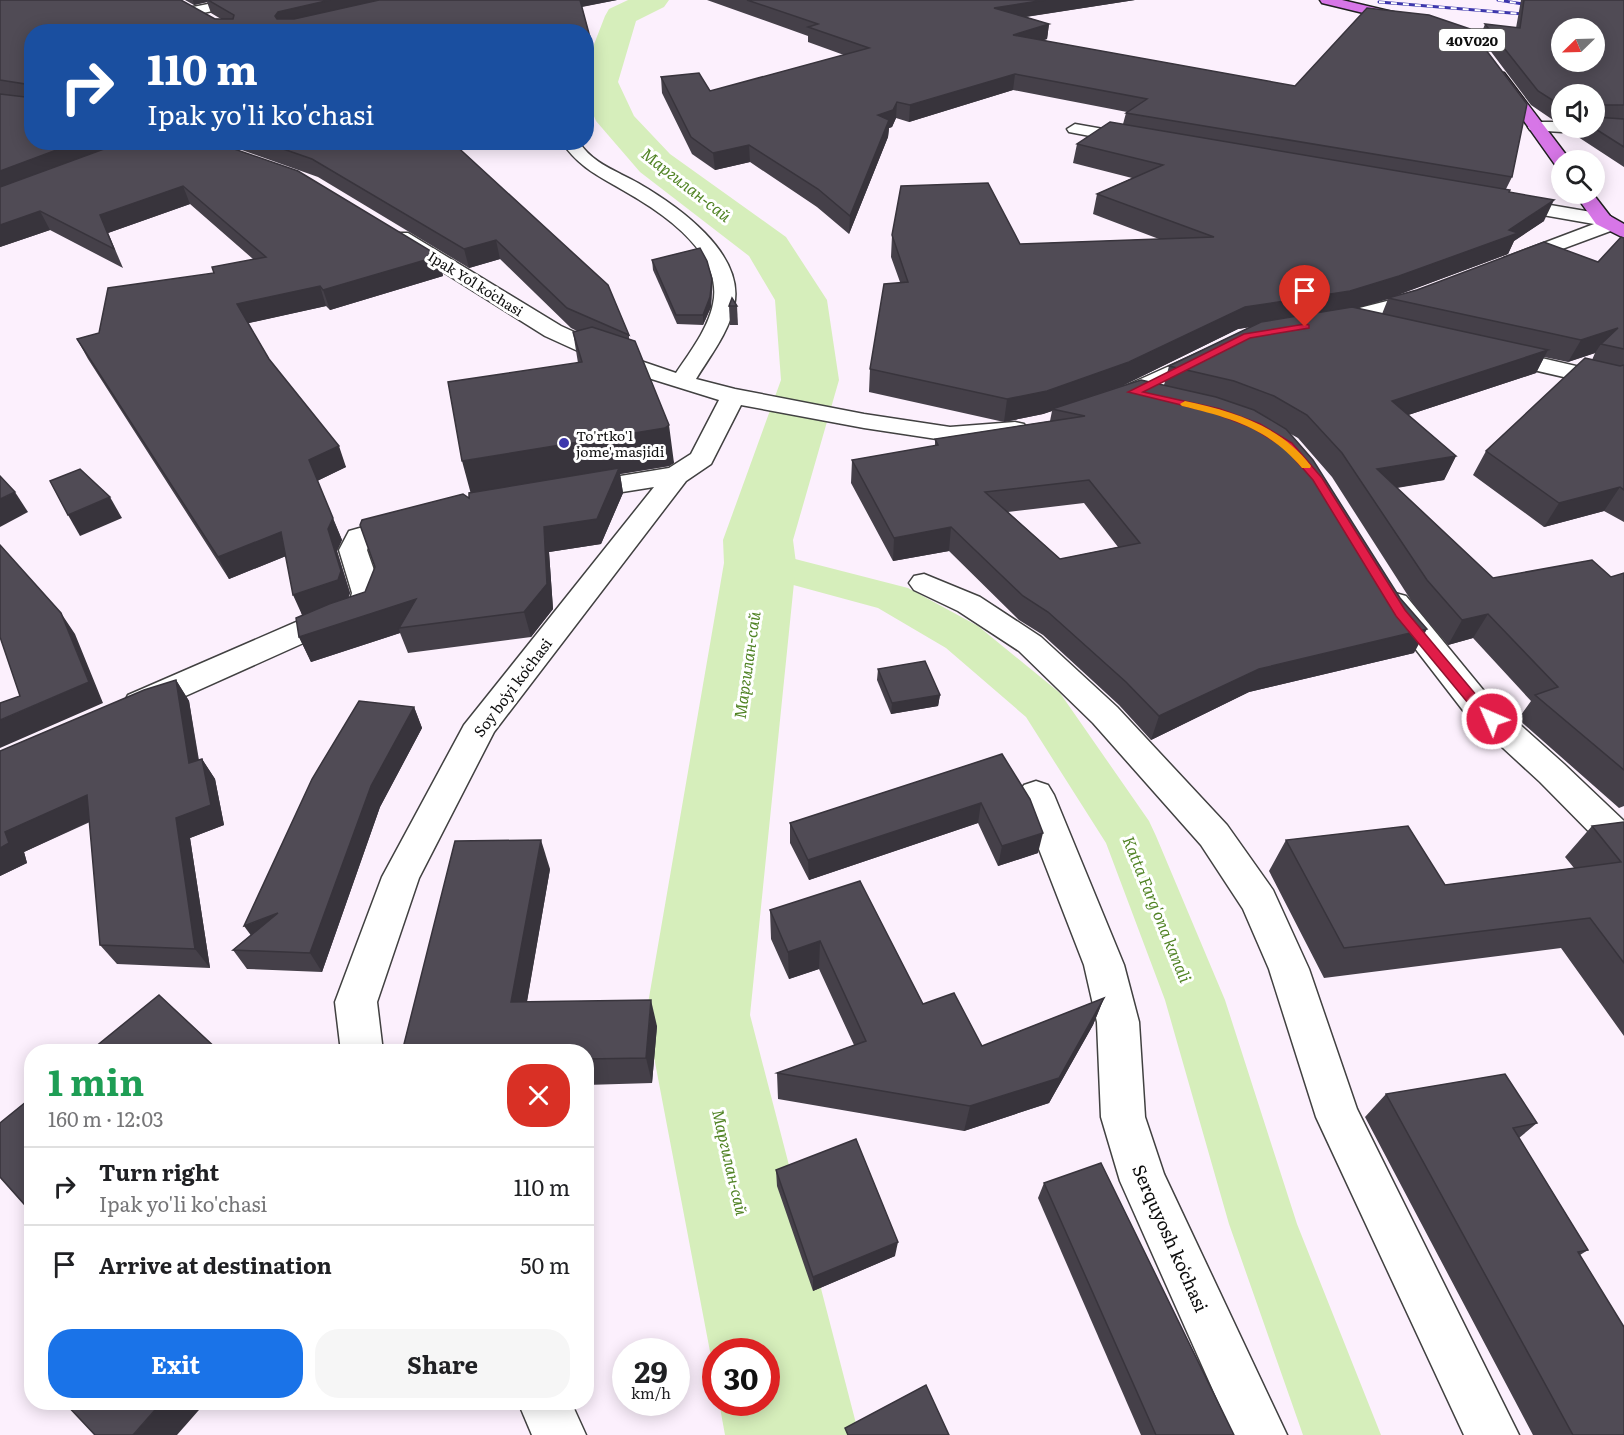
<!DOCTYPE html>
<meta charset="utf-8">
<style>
:root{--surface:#fff;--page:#f6f6f6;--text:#202124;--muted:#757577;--line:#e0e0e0;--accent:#1a73e8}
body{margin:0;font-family:Literata,serif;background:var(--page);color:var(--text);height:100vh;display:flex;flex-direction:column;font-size:22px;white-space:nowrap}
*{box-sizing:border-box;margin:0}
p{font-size:20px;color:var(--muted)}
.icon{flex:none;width:33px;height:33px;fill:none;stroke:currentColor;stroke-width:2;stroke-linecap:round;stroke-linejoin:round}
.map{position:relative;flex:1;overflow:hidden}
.details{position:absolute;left:24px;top:1044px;width:570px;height:366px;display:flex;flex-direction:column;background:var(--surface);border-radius:24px;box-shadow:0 3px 15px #0003}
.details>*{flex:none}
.banner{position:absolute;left:24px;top:24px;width:570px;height:126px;border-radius:24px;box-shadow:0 3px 15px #0003;background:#1a4fa0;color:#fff;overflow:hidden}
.needle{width:39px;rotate:247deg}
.buttons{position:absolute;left:1551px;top:18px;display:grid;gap:12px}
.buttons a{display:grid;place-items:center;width:54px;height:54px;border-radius:50%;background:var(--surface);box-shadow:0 3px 15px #0003;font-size:30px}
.speed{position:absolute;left:612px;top:1338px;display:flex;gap:12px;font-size:30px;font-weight:700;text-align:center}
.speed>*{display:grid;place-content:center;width:78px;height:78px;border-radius:50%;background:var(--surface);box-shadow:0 3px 15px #0003;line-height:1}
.speed small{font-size:15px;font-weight:400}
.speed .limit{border:9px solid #d22;background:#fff;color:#111}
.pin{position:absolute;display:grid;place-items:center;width:51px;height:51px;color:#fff;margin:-62px -26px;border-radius:50% 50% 50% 0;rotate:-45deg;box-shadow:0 0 6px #0007}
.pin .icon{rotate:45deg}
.me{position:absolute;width:66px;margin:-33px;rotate:315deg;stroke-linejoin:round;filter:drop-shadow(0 0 4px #0008)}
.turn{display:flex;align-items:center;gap:21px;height:126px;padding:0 24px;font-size:27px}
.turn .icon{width:78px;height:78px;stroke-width:2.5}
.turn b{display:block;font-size:42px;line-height:51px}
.round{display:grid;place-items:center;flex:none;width:63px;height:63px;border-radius:24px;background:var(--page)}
.summary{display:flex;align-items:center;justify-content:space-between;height:102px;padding:0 24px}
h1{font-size:36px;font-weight:700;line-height:45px;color:#1e9e55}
.cta{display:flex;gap:12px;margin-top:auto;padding:12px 24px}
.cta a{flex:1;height:69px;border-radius:24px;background:var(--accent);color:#fff;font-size:24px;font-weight:700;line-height:69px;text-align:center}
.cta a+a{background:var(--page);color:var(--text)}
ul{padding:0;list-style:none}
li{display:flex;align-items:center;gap:18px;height:78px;padding:0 24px;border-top:2px solid var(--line)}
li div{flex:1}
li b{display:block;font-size:22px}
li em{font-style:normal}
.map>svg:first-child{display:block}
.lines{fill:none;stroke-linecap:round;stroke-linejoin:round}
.canal{fill:#d6eebb;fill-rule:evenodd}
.river{fill:#d6eebb;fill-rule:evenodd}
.minor-casing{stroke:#414141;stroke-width:3}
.major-casing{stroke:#1f1f1f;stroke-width:3}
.minor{fill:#fff;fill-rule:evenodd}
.major{fill:#d776e7;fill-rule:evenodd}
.rail-casing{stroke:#3d37ac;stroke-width:3}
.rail{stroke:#fff;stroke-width:2;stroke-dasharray:6;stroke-linecap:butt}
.wall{fill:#454049;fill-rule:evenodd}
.shaded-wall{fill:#38343c}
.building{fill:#504b55;stroke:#38343c;stroke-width:1.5;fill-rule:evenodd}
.route{fill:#e11d48;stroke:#92132f;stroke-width:1.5}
.slow{fill:#f59e0b}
.poi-dot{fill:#3d37ac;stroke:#fff;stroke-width:2}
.labels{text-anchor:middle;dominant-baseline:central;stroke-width:6;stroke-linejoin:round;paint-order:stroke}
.shield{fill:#fff;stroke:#565656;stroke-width:1.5}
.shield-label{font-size:14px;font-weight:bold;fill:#0e0e0e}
.far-street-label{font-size:14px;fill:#0e0e0e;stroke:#fff}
.far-poi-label{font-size:14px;fill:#0e0e0e;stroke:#fff;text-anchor:start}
.street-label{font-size:15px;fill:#0e0e0e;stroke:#fff}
.water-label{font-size:16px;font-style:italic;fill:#508324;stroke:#fff}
.near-street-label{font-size:18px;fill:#0e0e0e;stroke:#fff}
</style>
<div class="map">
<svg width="1624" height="1435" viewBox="0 0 1624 1435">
<rect width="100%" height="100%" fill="#fcf0fd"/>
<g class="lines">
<!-- canal -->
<polygon class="canal" points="760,550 908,588 978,626 1060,693 1149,821 1156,836 1225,1000 1297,1224 1381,1435 1303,1435 1229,1224 1165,1000 1106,843 1026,717 946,648 878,608 745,572 739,563 745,554"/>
<!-- river -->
<polygon class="river" points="628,0 669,0 664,7 636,21 618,82 634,116 670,154 786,237 827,300 839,380 793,540 796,563 750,1015 859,1435 725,1435 719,1402 766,1402 766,1352 716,1352 716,1383 646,1015 724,563 723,540 781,380 775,300 749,256 640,172 596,121 586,97 586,65 605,16 609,9"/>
<!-- minor casing -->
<g class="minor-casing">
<g id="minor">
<polygon points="228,0 253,0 247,4 193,15 187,11 188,8"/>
<polygon points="1536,122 1562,122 1562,128 1570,128 1562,132 1530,130 1528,127 1530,124"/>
<polygon points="1075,124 1137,135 1145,140 1137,145 1069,132 1067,129"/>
<path d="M562,142h17c14,22 38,29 59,41 38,22 108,70 96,123 -5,26 -24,50 -38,73l39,10 129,25 86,13 65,-5 9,2 3,5 -3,5 -9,2 -65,5 -86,-13 -123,-23 -30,59 -25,17 -192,251 -75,146 -42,124 6,50h-42l-6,-50 47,-125 82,-152 190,-238 -76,12 -9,-2 -4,-6 4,-6 9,-2 91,-15 22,-14 28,-54 -106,-33 -68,-31 -151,-95 -3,-4 3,-4h14l153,93 68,31 47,16c14,-21 32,-44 37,-69 11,-50 -50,-91 -87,-112 -25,-15 -47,-24 -64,-50z"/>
<polygon points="1504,197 1603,214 1610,216 1619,225 1616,229 1511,268 1504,266 1501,262 1504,258 1594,224 1497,207 1495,203 1497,199"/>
<path d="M1426,288l7,2 3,4c-10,15 -83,29 -104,35l-8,-2 -3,-5 3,-5 67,-17z"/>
<polygon points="1498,348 1615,375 1619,380 1615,385 1607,387 1490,360 1487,355 1490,350"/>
<path d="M1205,350l8,2 3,5 -3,5c-23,11 -88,50 -110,44l-4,-5 4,-5z"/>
<polygon points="406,515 416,517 420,523 416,529 370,543 367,550 382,593 373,617 339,627 152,711 140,715 128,711 124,703 128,695 317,613 349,604 352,593 339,550 349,531"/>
<polygon points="924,574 980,597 1041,637 1117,707 1227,825 1273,890 1309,969 1357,1109 1519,1435 1464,1435 1316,1117 1269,969 1243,909 1201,845 1093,723 1019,651 958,611 914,590 909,583 914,576"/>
<polygon points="1395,593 1406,596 1489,697 1564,764 1624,821 1624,859 1611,854 1540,782 1465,713 1380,603 1384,596"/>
<polygon points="1036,781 1048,785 1054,795 1124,965 1139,1022 1145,1117 1164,1174 1287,1435 1233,1435 1120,1181 1101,1117 1097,1022 1084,965 1018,795 1024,785"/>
<polygon points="518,1402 571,1402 586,1435 532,1435"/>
</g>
</g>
<!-- major casing -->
<g class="major-casing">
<g id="major">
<polygon points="1320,0 1342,0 1414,17 1416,20 1409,24 1322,3"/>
<polygon points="1499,72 1504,73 1570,160 1562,160 1562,167 1556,166 1492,76"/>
<polygon points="1575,194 1593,194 1610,216 1624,224 1624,238 1596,224"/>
</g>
</g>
<!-- minor -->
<use href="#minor" class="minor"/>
<!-- major -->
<use href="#major" class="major"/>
<!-- rail casing -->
<g class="rail-casing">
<g id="rail">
<polyline points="1498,0 1535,6"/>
<polyline points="1379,2 1535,15"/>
</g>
</g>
<!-- rail -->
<use href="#rail" class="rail"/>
</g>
<!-- wall -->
<g class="wall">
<polygon points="0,0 221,19 211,13 207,2 194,5 185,0 617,0 582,7 591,41 593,56 586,32 32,142 439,256 443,276 330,310 326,306 248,323 269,359 346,467 317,481 342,540 337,551 350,593 348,598 365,592 469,498 470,493 578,363 573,332 577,331 571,328 500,259 469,268 318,177 219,142 452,142 629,335 629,339 674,463 669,466 620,474 623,493 601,544 549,552 553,609 531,637 408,653 400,633 311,662 299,637 302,615 286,556 229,579 88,359 77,339 99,333 214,273 253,259 190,204 108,233 123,268 50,230 0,247"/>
<path d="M707,0h428l-109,17 23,7 -2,15 -3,1 468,137 -6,12 38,32 -30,20 -6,13 -111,41 201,-33 26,-24v284l-20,-11 -60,16 -71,-52 13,-24 106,-91 3,-7 -27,9 -24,-5 -8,16 -128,42 48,41 -12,24 -47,8 96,90 118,-1 13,-4v233l-5,2 -101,-89 13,-18 -58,-63 -25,7 -34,-40 -82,-128 -34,-39 -9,-5 125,220 -165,39 -98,48 -32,-35 -76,-70 -24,-15 -70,-69 -56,10 -42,-78 1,-23 83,-14v-7l115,-18 2,-10 -9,3 -39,8 -135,-30 1,-23 30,-87 -9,-25 1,-22 128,9 139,-5 -66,-25 4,-20 35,-16 -59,-15 4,-19 46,-20 3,-11 1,-1 -114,-22 -104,32 -13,-4 -4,9 -3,1 -1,9 -39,97 -32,-27 -67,-45 -35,8 -23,-16 -30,-61 -1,-16 49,14 134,-36 -36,-13v-6zM1388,299l-6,15 -25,-6zM1250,327l-81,39 -5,19h-40l114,-56zM1084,503l34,44 -58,12 -52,-47z"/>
<polygon points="1521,0 1624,0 1624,167 1569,131 1571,128 1594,128 1562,94 1562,120 1553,120 1531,105 1480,37 1485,24 1516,28"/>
<polygon points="652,260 712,288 711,307 703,325 677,324 653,270"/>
<polygon points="729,306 737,306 738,325 730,325"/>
<polygon points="878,669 940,695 938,706 891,714 877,680"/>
<polygon points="176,680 189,701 199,760 202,759 215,779 224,825 190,838 210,968 117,964 100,945 90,822 24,852 27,863 0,876 0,751"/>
<polygon points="414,707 422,728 380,807 322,972 247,969 233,950 251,935"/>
<polygon points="1002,754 1038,853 998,866 978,823 809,880 790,843 790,823"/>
<polygon points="1624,822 1624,1036 1561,948 1324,978 1269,871 1286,840 1445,885 1574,868 1565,857 1592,826"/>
<polygon points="550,869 527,1002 657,1026 652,1083 586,1085 586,1052 402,1052"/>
<polygon points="770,910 923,1004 982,1046 1104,998 1093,1025 1049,1103 964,1131 778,1099 777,1073 854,1045 819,969 789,979 771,939"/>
<polygon points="1386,1094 1537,1123 1519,1138 1588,1250 1580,1255 1624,1435 1533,1435 1365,1117"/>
<polygon points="776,1170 895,1256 813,1291 777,1186"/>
<polygon points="1044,1183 1234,1435 1141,1435 1038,1198"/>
</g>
<!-- shaded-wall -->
<g class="shaded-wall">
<polygon points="193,0 207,0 207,2 194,5"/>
<polygon points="330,0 394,0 282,27 275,16 278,12"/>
<polygon points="579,0 617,0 580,7"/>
<polygon points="1045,0 1135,0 992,22 994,8"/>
<polygon points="1049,24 1047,39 1011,50 1013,35"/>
<polygon points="586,41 591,41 593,56 586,56"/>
<polygon points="1015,74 1013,90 909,122 910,105"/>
<polygon points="897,102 896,118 892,127 889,128 888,137 849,234 850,216 878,115"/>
<polygon points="1594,111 1599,111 1594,120"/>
<polygon points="78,142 131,142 0,193 0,171"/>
<polygon points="749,145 750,162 715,170 713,153"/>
<polygon points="183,186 190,204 108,233 123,268 100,215"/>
<polygon points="1554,200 1544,221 1514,241 1508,254 1390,298 1388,298 1388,299 1341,313 1238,329 1124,385 1052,409 1052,411 1043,414 1004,422 1007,399 1245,307 1509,230"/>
<polygon points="40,211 50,230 0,247 0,225"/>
<polygon points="496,240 500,259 469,268 464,249"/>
<polygon points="439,256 443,276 330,310 323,290"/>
<polygon points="712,279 712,288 711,307 703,325 703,315"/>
<polygon points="320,286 326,306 245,324 237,304"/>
<polygon points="1618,328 1601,344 1595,353 1568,362 1581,340"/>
<polygon points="1548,350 1536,373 1381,424 1392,401"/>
<polygon points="669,425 674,463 669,466 620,474 623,493 601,544 549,552 553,609 531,637 524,612 472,498 462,461"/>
<polygon points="339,446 346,467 317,481 309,460"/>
<polygon points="1456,456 1444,480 1368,492 1377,469"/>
<polygon points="1620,487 1604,511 1544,527 1559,503"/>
<polygon points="15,492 28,512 0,527 0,499"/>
<polygon points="110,497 122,518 80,536 68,515"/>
<polygon points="333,518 342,540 337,551 350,593 347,602 303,617 293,595"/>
<polygon points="951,527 949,551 893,561 894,538"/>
<polygon points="281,532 291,554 229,579 218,557"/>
<polygon points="416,599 399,628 400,633 311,662 299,637"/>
<polygon points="61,613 75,634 103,703 0,748 0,720 89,682"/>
<polygon points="1488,614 1473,638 1448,645 1462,620"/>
<polygon points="1427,629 1414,653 1249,692 1151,740 1159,716 1259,669"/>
<polygon points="176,680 189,701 202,784 189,763"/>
<polygon points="940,695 938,706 891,714 892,703"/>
<polygon points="414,707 422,728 380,807 322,972 310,953 371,786"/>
<polygon points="202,759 215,779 224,825 190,838 210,968 195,949 176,818"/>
<polygon points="87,795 103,815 24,852 27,863 0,876 0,848 5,832"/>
<polygon points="981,803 978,823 809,880 808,860"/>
<polygon points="1043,833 1038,853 998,866 1002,846"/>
<polygon points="541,840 550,869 522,1029 511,1002"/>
<polygon points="278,913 258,945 244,926"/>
<polygon points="820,941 819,969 789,979 788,952"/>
<polygon points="1104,998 1093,1025 1049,1103 964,1131 970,1106"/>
<polygon points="651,1000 657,1026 652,1083 646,1058"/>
<polygon points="898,1242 895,1256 813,1291 813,1277"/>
<polygon points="162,1402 206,1402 177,1435 133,1435"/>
</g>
<!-- building -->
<g class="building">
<polygon points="0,0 181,0 215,19 233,19 234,15 208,0 330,0 278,12 275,16 277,19 294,19 379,0 580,0 591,41 586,41 586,32 32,32 32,142 78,142 0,171 0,94 25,97 25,84 0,80"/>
<polygon points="747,0 1045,0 994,8 1049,24 1013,35 1295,86 1367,8 1429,15 1470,29 1527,104 1512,177 1126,113 1147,99 1015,74 910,105 897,102 893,110 878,115 889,120 850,216 818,189 749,145 713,153 691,137 661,77 699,73 710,91 869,48 808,27 818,24"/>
<path d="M1524,0h100v105h-23l-2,6h-5v-17h-32v11h-2l-22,-14 -53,-67 35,4zM1562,28h32v34h-32z"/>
<polygon points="1594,117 1624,119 1624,147 1594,128"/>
<polygon points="1110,122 1510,190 1509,192 1554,200 1509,230 1518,233 1399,276 1350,291 1245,307 1129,362 1047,391 1007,399 870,369 884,284 908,282 892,235 901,186 988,183 1020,244 1214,237 1097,194 1163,165 1077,144"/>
<polygon points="123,142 214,142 298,171 439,256 323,290 320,286 237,304 269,359 339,446 309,460 333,518 328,529 341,571 338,580 293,595 281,532 218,557 77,339 99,333 108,288 214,273 212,267 266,257 183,186 100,215 114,249 40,211 0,225 0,187"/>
<polygon points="263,142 452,142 608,285 629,335 567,308 496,240 464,249 312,159"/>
<polygon points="1621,237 1624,238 1624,349 1601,344 1618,328 1581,340 1388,298 1417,290 1544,242 1598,262"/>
<polygon points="700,248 707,261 712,279 710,297 703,315 676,315 652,260"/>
<polygon points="732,298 737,306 729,306"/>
<polygon points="1352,307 1548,350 1392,401 1456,456 1377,469 1493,578 1592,560 1611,577 1624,573 1624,770 1535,695 1558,687 1488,614 1462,620 1427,580 1342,453 1307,415 1274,396 1234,381 1169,366 1261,322"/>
<polygon points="592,327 635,341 669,425 665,428 462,461 448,382 582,362 573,332"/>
<polygon points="1585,358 1620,366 1624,365 1624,490 1620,487 1559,503 1486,451"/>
<path d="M1141,380l75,17 38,13 32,19 27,31 87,138 27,31 -168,40 -100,47 -33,-34 -78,-70 -25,-16 -72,-69 -57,11 -42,-78 86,-15 -3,-6 150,-23 -33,-7zM1089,480l51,63 -80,16 -75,-67z"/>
<polygon points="619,468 597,519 544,527 547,584 524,612 399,628 416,599 299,637 296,618 329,604 365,592 375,567 360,525 362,520 463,494 469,498 469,493"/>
<polygon points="80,469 110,497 68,515 50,481"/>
<polygon points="0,476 15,492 0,499"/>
<polygon points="0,545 61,613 89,682 0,720 0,703 20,696 0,637"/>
<polygon points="925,661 940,695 892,703 878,669"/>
<polygon points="176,680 189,763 202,759 211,805 176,818 195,949 100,945 87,795 5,832 9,843 0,848 0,751 144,690"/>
<polygon points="359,701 414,707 371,786 310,953 233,950 278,913 244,926 312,779"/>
<polygon points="1002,754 1030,799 1043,833 1002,846 981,803 808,860 790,823"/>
<polygon points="1624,822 1624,963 1590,918 1344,948 1286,840 1408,826 1445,885 1621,862 1592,826"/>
<polygon points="541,840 511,1002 651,1000 646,1058 586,1059 586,1052 402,1052 455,841"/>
<polygon points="860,881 923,1004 954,993 982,1046 1104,998 1059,1078 970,1106 777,1073 866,1041 820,941 788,952 770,910"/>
<polygon points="159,995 220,1052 89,1052"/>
<polygon points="1505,1074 1537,1123 1513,1128 1588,1250 1578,1252 1624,1327 1624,1435 1573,1435 1386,1094"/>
<polygon points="32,1097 32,1213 0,1177 0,1123"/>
<polygon points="856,1139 898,1242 813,1277 776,1170"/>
<polygon points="1101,1163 1234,1435 1156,1435 1044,1183"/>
<polygon points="926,1385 949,1435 848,1435 845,1428"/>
<polygon points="64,1402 162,1402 133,1435 95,1435"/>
</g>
<!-- route -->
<polygon class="route" points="1305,324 1309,325 1309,328 1250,338 1143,392 1220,409 1260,424 1292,443 1322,478 1405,610 1482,702 1499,719 1497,722 1487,722 1473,709 1396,616 1313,480 1285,448 1253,428 1214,413 1128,392 1244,334"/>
<!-- slow -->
<path class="slow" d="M1185,401c48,10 96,25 126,65l-1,2h-8c-34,-40 -71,-50 -120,-62l-2,-2z"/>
<!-- markers -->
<circle class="poi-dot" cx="564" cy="443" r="6"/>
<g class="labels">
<!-- shield labels -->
<rect class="shield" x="1439" y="29" width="66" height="22" rx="4.5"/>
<g class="shield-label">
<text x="1472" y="40">40V020</text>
</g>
<!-- far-street labels -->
<g class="far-street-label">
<text transform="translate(476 283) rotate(32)">Ipak Yoʻl koʻchasi</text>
</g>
<!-- far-poi labels -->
<g class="far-poi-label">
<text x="576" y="435">To'rtko'l<tspan x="576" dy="16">jome' masjidi</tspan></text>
</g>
<!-- street labels -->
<g class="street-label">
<text transform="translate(512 687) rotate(-53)">Soy boʻyi koʻchasi</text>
</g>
<!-- water labels -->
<g class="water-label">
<text transform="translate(687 184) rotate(38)">Маргилан-сай</text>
<text transform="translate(746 665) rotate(-82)">Маргилан-сай</text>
<text transform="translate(1158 909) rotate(68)">Katta Farg'ona kanali</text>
<text transform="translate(731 1162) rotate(77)">Маргилан-сай</text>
</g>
<!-- near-street labels -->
<g class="near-street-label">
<text transform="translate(1171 1238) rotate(66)">Serquyosh koʻchasi</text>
</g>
</g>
</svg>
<div class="buttons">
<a><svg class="needle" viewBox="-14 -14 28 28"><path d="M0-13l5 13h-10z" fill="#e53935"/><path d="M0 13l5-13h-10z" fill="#757577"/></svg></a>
<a><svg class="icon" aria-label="sound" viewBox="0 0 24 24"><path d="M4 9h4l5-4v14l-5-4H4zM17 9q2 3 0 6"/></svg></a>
<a><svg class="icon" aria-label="search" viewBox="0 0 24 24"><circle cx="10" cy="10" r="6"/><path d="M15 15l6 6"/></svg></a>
</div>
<div class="speed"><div>29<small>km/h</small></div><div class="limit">30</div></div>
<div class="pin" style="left:1305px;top:327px;background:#d93025"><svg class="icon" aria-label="arrive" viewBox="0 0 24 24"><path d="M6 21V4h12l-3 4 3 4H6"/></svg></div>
<svg class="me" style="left:1492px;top:719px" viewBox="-20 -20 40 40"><circle r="17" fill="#e11d48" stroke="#fff" stroke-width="3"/><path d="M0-11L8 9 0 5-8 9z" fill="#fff"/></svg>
<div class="banner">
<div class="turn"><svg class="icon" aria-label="right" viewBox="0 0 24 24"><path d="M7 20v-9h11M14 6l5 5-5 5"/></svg><div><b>110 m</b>Ipak yo'li ko'chasi</div></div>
</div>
<section class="details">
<div class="summary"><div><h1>1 min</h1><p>160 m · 12:03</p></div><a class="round" style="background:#d93025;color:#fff"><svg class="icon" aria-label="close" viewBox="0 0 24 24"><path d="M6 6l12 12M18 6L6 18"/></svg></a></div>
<ul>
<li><svg class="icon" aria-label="right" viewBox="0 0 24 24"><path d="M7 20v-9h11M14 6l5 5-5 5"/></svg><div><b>Turn right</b><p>Ipak yo'li ko'chasi</p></div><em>110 m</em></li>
<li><svg class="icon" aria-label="arrive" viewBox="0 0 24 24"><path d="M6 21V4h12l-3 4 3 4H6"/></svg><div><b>Arrive at destination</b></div><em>50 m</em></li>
</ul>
<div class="cta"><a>Exit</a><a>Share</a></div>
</section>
</div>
